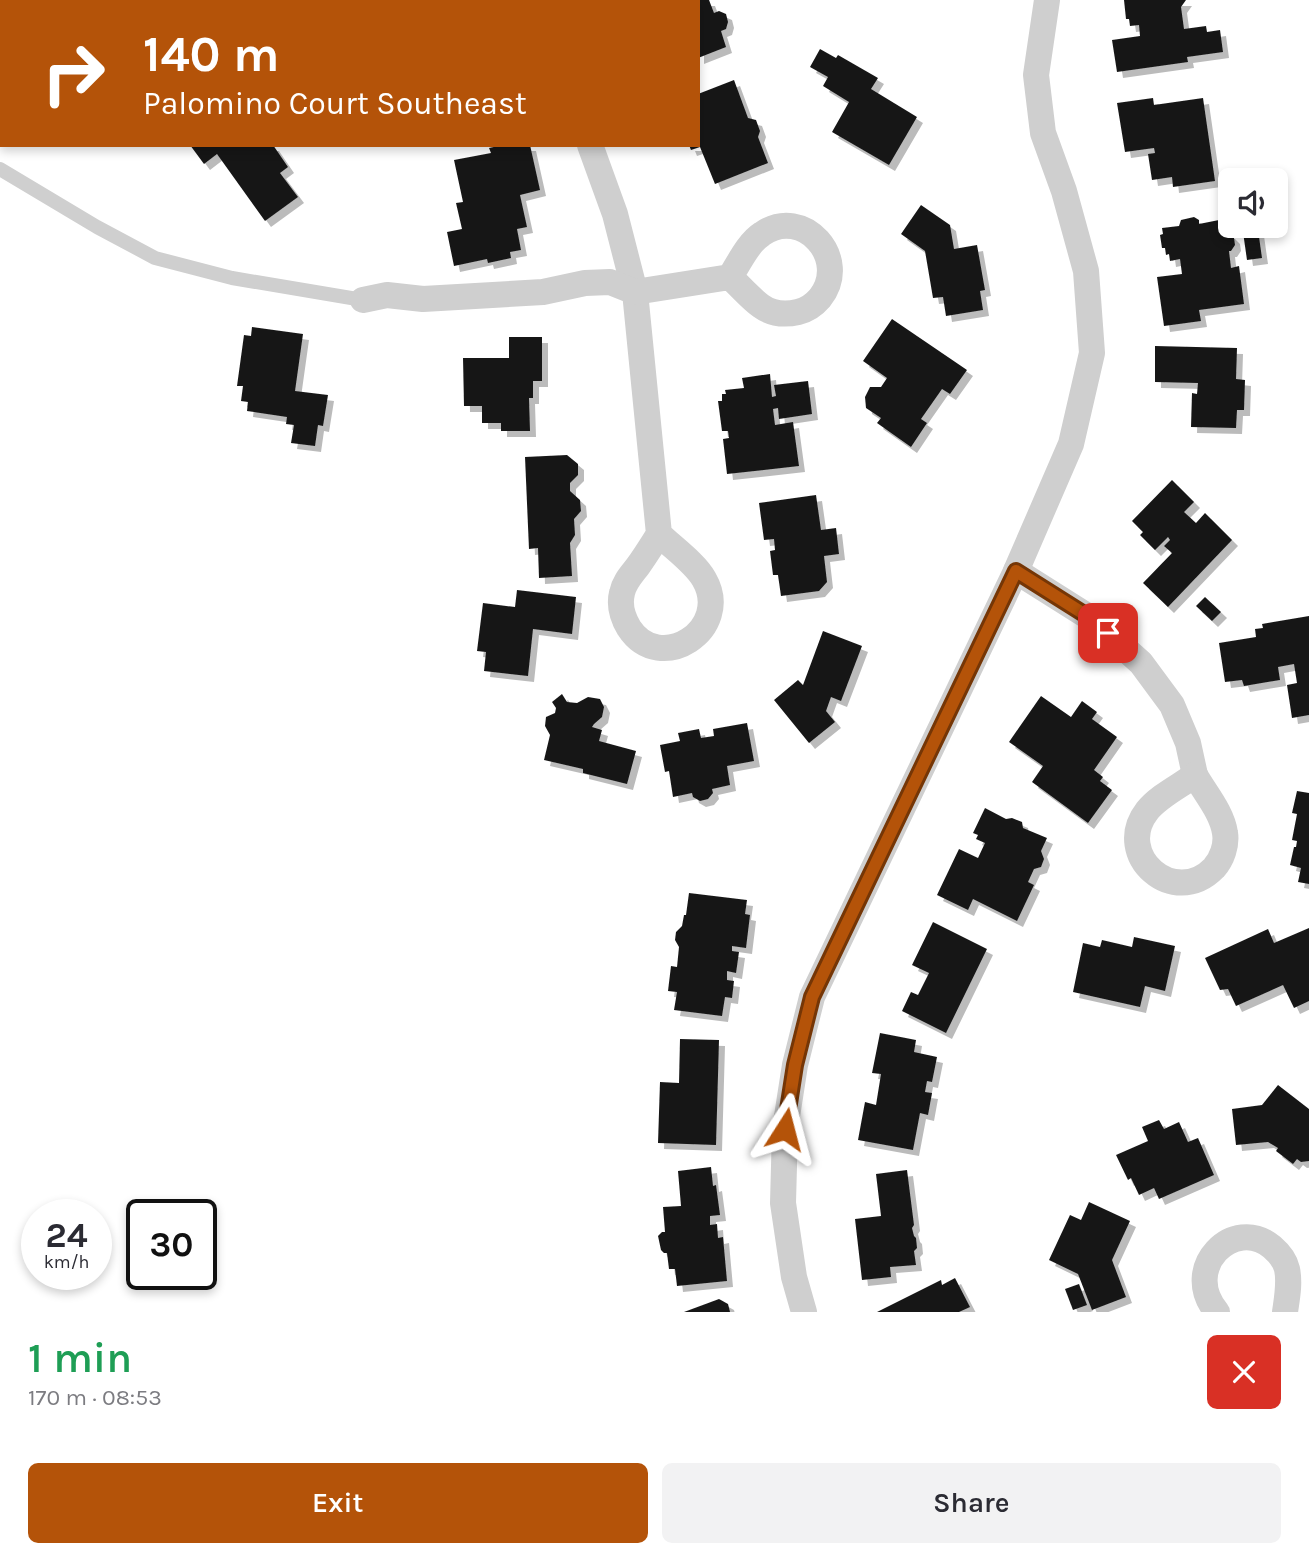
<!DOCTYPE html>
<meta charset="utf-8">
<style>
:root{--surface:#fff;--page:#f2f2f3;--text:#2b2b33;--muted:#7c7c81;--accent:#b45309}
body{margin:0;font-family:Karla,sans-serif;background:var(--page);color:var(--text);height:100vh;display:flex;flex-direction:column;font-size:26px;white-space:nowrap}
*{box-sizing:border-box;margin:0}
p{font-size:23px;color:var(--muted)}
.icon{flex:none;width:38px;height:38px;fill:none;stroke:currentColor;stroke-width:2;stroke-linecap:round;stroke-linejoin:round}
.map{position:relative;height:1312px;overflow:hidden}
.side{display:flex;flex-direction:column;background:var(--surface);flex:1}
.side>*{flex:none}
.guide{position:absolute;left:0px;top:0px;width:700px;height:147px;box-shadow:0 4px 10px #0003;background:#b45309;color:#fff;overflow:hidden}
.tools{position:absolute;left:1218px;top:168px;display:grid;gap:14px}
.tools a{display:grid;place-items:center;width:70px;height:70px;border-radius:10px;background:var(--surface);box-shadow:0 4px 10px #0003;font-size:35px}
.speed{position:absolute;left:21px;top:1199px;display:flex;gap:14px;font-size:35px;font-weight:700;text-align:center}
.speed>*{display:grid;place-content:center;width:91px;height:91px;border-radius:50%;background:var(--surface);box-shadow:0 4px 10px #0003;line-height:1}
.speed small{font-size:18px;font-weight:400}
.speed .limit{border:4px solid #111;border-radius:10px;background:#fff;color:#111}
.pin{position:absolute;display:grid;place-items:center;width:60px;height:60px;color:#fff;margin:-30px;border-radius:14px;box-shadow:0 4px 10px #0006}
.me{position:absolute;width:77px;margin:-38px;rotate:9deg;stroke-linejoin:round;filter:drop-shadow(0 0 5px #0008)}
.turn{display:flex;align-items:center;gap:24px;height:147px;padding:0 28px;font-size:32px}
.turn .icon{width:91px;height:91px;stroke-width:2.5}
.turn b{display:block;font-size:49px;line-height:60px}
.round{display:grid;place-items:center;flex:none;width:74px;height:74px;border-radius:10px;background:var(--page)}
.summary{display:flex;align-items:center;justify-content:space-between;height:119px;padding:0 28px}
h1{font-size:42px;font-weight:600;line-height:52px;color:#1e9e55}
.cta{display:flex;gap:14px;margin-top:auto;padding:14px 28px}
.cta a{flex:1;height:80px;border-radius:10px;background:var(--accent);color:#fff;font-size:28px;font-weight:600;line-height:80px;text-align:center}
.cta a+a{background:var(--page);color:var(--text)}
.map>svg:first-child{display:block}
.building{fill:#191919;filter:url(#shadow)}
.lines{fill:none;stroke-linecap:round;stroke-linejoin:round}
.service{stroke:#cfcfcf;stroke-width:14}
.minor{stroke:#cfcfcf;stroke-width:26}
.route-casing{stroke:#753606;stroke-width:18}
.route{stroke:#b45309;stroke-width:12}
</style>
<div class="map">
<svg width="1309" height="1312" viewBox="0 0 1309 1312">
<defs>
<filter id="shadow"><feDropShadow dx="6" dy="6" stdDeviation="0" flood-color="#0004"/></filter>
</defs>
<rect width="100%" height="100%" fill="#fff"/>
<!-- building -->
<g class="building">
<polygon points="698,0 709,0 714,13 719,11 726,14 728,22 726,29 721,31 726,47 698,58"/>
<polygon points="1124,0 1186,0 1181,7 1184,29 1206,26 1207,32 1220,30 1223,52 1187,57 1188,62 1117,72 1112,40 1140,36 1139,25 1130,26 1129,19 1126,19"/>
<polygon points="820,49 836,58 838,55 878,78 871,89 917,117 889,165 832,132 849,102 823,86 828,77 810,67"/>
<polygon points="734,80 748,118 756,120 760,131 758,137 768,163 715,184 700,147 691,150 689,145 698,145 698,94"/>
<polygon points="1153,98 1154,105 1203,98 1215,181 1173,187 1172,177 1152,180 1148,154 1155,153 1154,148 1125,152 1117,103"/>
<polygon points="190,145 273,145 288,167 280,173 298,197 265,221 217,154 204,164"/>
<polygon points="503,145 530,145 540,190 520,195 527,227 517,229 521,250 510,252 511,258 488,263 487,259 454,266 447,232 462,229 456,203 463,202 454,160 491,153 489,148"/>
<polygon points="921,205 950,225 954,249 977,245 985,290 980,291 983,310 946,316 943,297 933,298 925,251 901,234"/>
<polygon points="1194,217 1199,220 1199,224 1224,219 1227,233 1229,233 1234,238 1235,245 1231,251 1229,251 1231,268 1239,266 1244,304 1199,310 1201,321 1164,326 1157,277 1182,274 1180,259 1170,261 1169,254 1166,255 1165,248 1162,248 1160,235 1163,234 1162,228 1179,226 1181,220"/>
<polygon points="1258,230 1262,258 1247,260 1243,232"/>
<polygon points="892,319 967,370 950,394 942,389 921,419 927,423 911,447 877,423 881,418 866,408 865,397 870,387 881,387 887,378 863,361"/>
<polygon points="252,327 303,334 295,391 328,395 323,426 318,425 315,446 291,443 294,425 286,424 287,417 247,411 248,402 241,401 243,386 237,386 244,335 251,336"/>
<polygon points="509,337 542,337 542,381 533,381 533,398 529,398 530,431 501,431 501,423 482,423 482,406 464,406 463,358 509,358"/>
<polygon points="1155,346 1237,348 1236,379 1245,380 1244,410 1237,410 1236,428 1191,427 1192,393 1197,394 1198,383 1155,382"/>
<polygon points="770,374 772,397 776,396 774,385 808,381 812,414 779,419 778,408 773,409 775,425 793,422 799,466 727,474 723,439 729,438 728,431 722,431 718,401 722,401 722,394 726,394 725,390 744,388 742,378"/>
<polygon points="567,455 578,464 578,475 570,483 570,491 580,500 581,511 574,519 575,535 570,543 572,576 539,578 538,548 529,549 525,457"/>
<polygon points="1172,480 1194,502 1184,512 1196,523 1205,513 1232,540 1168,607 1143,583 1172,553 1164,546 1170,540 1168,537 1155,550 1140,535 1143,532 1132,521"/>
<polygon points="816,495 821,530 836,528 839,554 824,556 827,582 819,591 781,596 778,575 773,575 770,551 775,550 774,539 764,540 759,503"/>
<polygon points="517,590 576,597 572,634 533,629 528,676 484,671 486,652 477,651 483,603 515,607"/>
<polygon points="1205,597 1221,612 1212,621 1196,606"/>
<polygon points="1309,616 1309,715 1292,718 1287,685 1297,683 1294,664 1278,667 1280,680 1244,686 1242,680 1225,682 1219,643 1256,637 1255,629 1263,628 1262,624"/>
<polygon points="823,631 862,646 841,701 831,697 826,711 835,722 809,743 774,700 798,680 803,685"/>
<polygon points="562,694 567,702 577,703 588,697 600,699 604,707 602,717 594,724 592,727 602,730 599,741 636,751 627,784 583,773 583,769 544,760 550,735 545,726 546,717 555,713 556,708 552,702"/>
<polygon points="1041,696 1071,717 1082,701 1097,712 1092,719 1117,737 1094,770 1103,777 1100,781 1112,790 1088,823 1032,782 1043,766 1009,742"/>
<polygon points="747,723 754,761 727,766 730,785 712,789 713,793 708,799 700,801 693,797 692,793 673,797 669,771 665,772 660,745 680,741 678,733 699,729 701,738 714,736 713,729"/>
<polygon points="1297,791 1309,793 1309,884 1298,882 1301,868 1290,865 1294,847 1296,847 1297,841 1292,840 1297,814 1292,813"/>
<polygon points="985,808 1006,819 1012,818 1022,822 1023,828 1047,838 1041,851 1044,859 1041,867 1034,869 1028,882 1034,885 1017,921 973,899 968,910 937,895 959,849 978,858 985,843 976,839 978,835 973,833"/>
<polygon points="689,893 747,900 745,914 750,915 746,948 732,946 732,951 739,952 736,973 727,971 727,980 734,981 732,998 725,997 722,1016 674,1010 677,992 668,991 671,966 677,967 679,947 675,940 676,932 682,926 684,915 686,915"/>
<polygon points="933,922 987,949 946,1033 902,1011 911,992 918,995 929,973 912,965"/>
<polygon points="1309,928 1309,1001 1294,1008 1283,985 1236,1006 1228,989 1220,990 1205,958 1268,929 1274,943"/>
<polygon points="1134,937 1175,946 1165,991 1145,986 1140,1007 1073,992 1083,943 1100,947 1102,940 1132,947"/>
<polygon points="880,1033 916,1040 914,1052 937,1057 932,1082 927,1081 925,1092 932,1093 928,1115 920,1113 913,1150 858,1140 865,1102 876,1105 881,1074 872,1073"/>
<polygon points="680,1039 719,1040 716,1145 658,1143 660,1082 679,1083"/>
<polygon points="1278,1085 1309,1109 1309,1161 1301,1162 1297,1159 1293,1164 1276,1151 1278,1148 1268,1142 1236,1145 1232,1109 1262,1105"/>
<polygon points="1159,1120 1164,1129 1179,1122 1188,1142 1198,1138 1214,1175 1159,1199 1154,1188 1139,1195 1131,1178 1128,1180 1116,1155 1148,1141 1142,1127"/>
<polygon points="711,1167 713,1186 716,1185 720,1215 710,1216 710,1225 717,1224 718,1238 723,1237 727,1281 677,1286 675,1269 669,1269 667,1253 664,1253 661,1250 658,1236 662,1232 665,1232 663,1207 681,1206 678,1171"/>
<polygon points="907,1170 914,1225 912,1228 914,1236 916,1238 917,1248 914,1251 916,1265 890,1267 891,1277 862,1280 855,1219 881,1216 876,1174"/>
<polygon points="1089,1202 1130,1221 1112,1260 1126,1297 1092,1310 1078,1274 1049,1260 1070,1215 1081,1220"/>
<polygon points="955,1278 970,1307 959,1312 877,1312 941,1280 942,1285"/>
<polygon points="1079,1284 1087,1305 1073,1310 1065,1289"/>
<polygon points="719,1299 728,1304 730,1312 684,1312"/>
</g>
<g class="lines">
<!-- service -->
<polyline class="service" points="0,169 97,227 155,258 232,278 363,300"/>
<!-- minor -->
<g class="minor">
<polyline points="520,0 521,2"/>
<path d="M590,145l25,69 20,78 24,242c-7,11 -13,21 -21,32 -6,8 -14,16 -16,27 -3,12 1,25 7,35 31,48 104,1 75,-49 -9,-16 -32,-32 -45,-45"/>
<path d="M363,300l24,-5 36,4 120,-7 42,-9 25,-1 25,10 95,-15c10,9 20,21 31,29 11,8 24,9 37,6 9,-2 16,-7 22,-14 31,-39 -17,-93 -58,-64 -14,9 -23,29 -32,43"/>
<polyline points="1016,571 1092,619 1141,663 1172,705 1188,743 1195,775"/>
<path d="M1195,775c10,18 27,37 30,58 2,12 -3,26 -11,35 -40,41 -101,-13 -67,-57 12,-15 33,-25 48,-36z"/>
<polyline points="804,1312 794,1277 783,1203 785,1129 795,1065 812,997 1016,571 1071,444 1092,353 1086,271 1064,191 1043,133 1036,75 1047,0"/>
<path d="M1217,1312c-37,-44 17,-97 55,-65 7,6 13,13 15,22 3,14 0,29 -2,43"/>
</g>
</g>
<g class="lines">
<!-- route casing -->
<g class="route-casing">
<polyline id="route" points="785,1129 795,1065 812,997 1016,571 1092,619 1108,633"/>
</g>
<!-- route -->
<use href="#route" class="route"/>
</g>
</svg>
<div class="tools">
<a><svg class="icon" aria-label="sound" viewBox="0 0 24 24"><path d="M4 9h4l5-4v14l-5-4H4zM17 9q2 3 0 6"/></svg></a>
</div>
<div class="speed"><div>24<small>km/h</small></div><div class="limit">30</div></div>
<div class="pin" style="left:1108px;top:633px;background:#d93025"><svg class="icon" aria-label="arrive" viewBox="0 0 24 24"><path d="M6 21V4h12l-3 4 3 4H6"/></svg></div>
<svg class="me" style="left:785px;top:1129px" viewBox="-20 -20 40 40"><path d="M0-17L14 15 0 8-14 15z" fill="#b45309" stroke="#fff" stroke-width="4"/></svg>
<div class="guide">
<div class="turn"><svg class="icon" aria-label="right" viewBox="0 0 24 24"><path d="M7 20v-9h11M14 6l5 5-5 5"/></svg><div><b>140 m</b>Palomino Court Southeast</div></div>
</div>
</div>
<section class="side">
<div class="summary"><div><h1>1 min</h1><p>170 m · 08:53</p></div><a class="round" style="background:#d93025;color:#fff"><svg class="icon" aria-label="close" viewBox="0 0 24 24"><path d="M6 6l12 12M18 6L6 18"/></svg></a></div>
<div class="cta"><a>Exit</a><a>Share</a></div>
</section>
